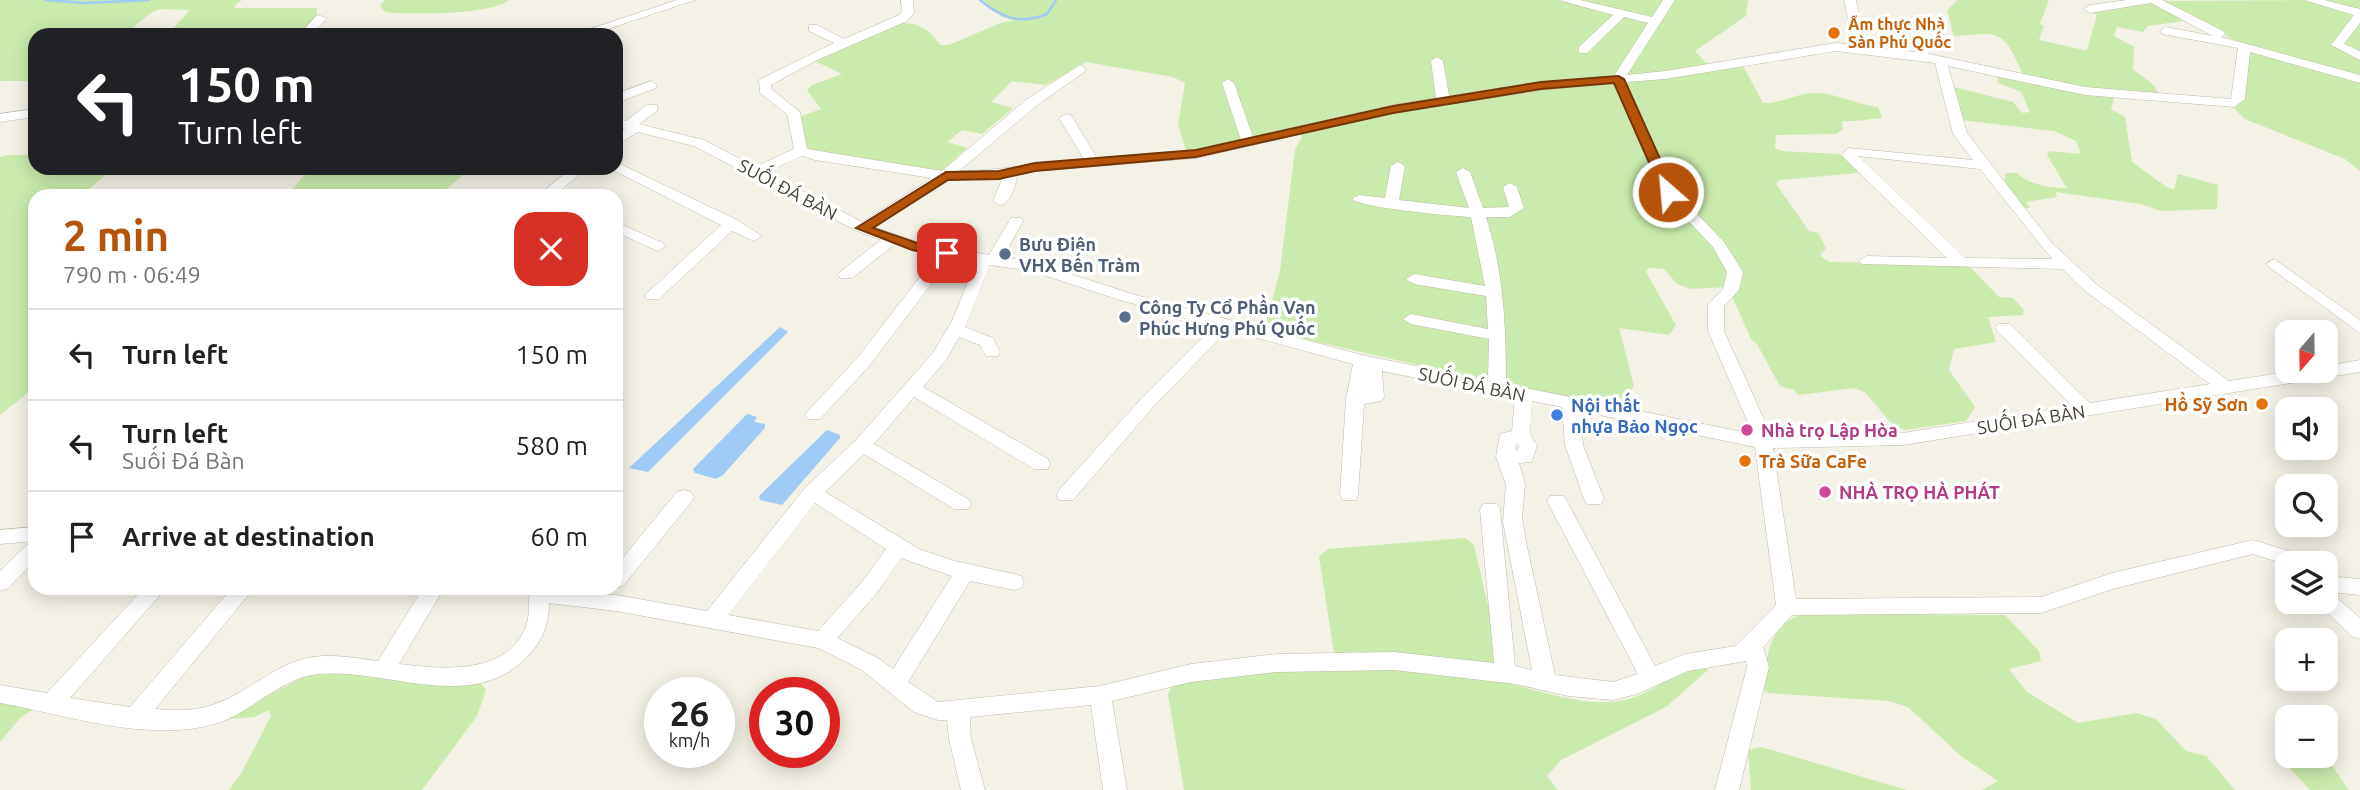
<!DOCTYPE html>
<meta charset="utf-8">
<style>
:root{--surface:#fff;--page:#f6f6f6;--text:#202124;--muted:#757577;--line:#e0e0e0;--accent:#b45309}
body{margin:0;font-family:Ubuntu,sans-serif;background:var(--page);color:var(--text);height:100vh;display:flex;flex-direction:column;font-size:26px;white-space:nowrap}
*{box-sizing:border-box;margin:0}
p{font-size:23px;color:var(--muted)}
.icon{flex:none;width:38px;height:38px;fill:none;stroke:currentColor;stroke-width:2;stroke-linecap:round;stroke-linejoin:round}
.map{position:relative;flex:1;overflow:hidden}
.details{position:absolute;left:28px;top:189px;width:595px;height:406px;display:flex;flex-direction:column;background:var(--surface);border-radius:21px;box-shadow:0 4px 18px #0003}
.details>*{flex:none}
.hud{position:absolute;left:28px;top:28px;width:595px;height:147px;border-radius:21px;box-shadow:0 4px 18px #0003;background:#202124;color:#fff;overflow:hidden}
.needle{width:46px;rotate:200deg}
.fabs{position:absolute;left:2275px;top:320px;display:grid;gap:14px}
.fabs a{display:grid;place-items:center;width:63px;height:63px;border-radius:14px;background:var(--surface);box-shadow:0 4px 18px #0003;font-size:35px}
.speed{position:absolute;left:644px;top:677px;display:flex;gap:14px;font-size:35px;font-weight:700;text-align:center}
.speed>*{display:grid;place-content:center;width:91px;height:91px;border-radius:50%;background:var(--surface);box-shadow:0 4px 18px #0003;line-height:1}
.speed small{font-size:18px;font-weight:400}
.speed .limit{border:10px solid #d22;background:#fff;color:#111}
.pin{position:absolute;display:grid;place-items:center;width:60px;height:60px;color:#fff;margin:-30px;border-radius:14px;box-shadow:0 4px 10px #0006}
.me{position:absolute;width:77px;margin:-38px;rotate:333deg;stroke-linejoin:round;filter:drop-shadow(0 0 5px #0008)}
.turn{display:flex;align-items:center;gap:24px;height:147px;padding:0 35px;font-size:32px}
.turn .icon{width:91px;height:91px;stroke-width:2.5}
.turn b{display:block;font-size:49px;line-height:60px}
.round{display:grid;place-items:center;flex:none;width:74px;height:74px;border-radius:21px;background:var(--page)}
.headline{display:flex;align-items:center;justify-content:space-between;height:119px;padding:0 35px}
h1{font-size:42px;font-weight:700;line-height:52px;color:var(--accent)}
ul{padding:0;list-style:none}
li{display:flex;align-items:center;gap:21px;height:91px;padding:0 35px;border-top:2px solid var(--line)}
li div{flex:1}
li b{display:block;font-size:26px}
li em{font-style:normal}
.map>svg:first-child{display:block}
.green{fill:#caebad}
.water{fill:#9fcbf4}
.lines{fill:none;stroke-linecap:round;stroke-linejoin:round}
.stream{stroke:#9fcbf4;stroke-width:2.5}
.minor-casing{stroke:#c0b9a8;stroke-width:1}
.minor{fill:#fff;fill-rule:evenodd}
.route{fill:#b45309;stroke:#753606;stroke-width:2}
.food-dot{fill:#e8710a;stroke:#fff;stroke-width:2.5}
.service-dot{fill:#5c6f8a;stroke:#fff;stroke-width:2.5}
.shop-dot{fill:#3f7fe0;stroke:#fff;stroke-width:2.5}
.hotel-dot{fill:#d1479c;stroke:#fff;stroke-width:2.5}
.labels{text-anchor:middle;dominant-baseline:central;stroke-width:7;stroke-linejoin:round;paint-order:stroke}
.far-food-label{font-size:16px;font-weight:bold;fill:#c56008;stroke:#fff;text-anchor:start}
.street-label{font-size:18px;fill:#474135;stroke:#fff}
.service-label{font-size:18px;font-weight:bold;fill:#4e5e75;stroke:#fff;text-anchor:start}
.food-label{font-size:18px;font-weight:bold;fill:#c56008;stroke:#fff;text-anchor:end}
.shop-label{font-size:18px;font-weight:bold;fill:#366cbe;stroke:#fff;text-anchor:start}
.hotel-label{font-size:18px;font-weight:bold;fill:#b23c85;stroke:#fff;text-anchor:start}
</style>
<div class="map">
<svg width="2360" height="790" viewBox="0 0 2360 790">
<rect width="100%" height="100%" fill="#f4f1e6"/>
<!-- green -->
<g class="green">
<polygon points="0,0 242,0 235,5 235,8 317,8 317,18 299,35 167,35 190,10 160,9 152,12 124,35 35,35 35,81 0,81"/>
<path d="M385,0h124c-17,15 -101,15 -124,12l-5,-6z"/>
<path d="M983,0h72l-9,14 -29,7 30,-6 10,-15h691l-2,16 -51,35 12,13h35l21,39c15,1 33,-9 49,-10 23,-1 43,11 66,14l4,11c-15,1 -25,4 -40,3l1,8 -7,5 -60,1 -1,13 6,3 56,3 8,2 12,13v4l-78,7 -3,4 33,47 9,2 8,15 -6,8 10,6 125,2 16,4 28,29 14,1 11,12 -2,5 -34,2 8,25 -42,7 -5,21 26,37 -9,14 -61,9 -11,-3 -28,-34 -11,-5 -57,7 -4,-5 -14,-4 -23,-42 -6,-5 -23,-52 -37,2 -14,-5 -13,-15 -16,-1 -2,4 30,53 -7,10 -50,-7 15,58 -3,4 8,19 -10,4 -347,-79 -17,-7 15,-56 15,-121 7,-13 -2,-9 -110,24 -4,-2 -8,-25 7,-42 -12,-6 -87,-15 -40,23 -34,-4 -21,21 22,6 -31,26 -20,-4 -15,12 20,6 -24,22 -6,2 -119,-20 -13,-5 -6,-30 22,-8 -14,-19 5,-5 30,-11 -27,-13 80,-37c20,-4 35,5 45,21h9l54,-23 12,-1 -13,-4z"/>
<path d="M1957,0h92l-9,24 4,2 -5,14 45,10h3l10,-35 -4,-2 51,-10h8l31,15 1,3 -36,5 -5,6 -26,-5 -3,9 20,11 -1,22 22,17 3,7 -42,-2 -5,18 14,8 7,45 36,26 6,1 4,-15 40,11 -1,24 -56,2 -20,-7 -85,-12 1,5 -31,5 4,6h-10l-16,-26 2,-9h11c10,11 34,15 50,15l-20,-33 2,-4 32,3 -5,-13 -22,-10 -94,-11 -6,-33 59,15 9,11 8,-1 -9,-20 -23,-9 -1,-8 25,-2c-18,-44 -23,-41 -68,-37l-7,-25z"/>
<polygon points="2360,0 2360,171 2345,159 2245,119 2234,108 2241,101 2242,44 2158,1"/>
<polygon points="8,155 35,155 35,168 113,168 86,192 111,196 35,196 35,387 0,415 0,157"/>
<polygon points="311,168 471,168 439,196 286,196"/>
<path d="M1465,538l9,7 21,91 5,45c39,9 89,29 129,18 31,-8 46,-34 80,-30l-43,38 -105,53 -14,16 11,14h-374l-16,-96 5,-10 37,-9 126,-9 -17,-110 9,-7z"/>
<path d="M1803,614l202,1 34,36 2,10 -32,8 18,23 51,31 58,-10 20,6 30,32 20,5 29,34h-253l16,-9 -37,-25 -53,-49 -20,-6 -120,-8 -6,-5c6,-31 5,-63 41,-74z"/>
<path d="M315,669l163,10 8,11 -9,26 -55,74h-193l13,-18 29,-56 -2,-6 -15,7 -24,2 -3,-3c29,-18 60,-27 88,-47z"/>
<polygon points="0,695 37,707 21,717 0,742"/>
<polygon points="1761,747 1907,790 1751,790 1748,750"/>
<polygon points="2313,760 2333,767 2349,790 2310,790 2289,767 2288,762"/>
</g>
<!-- water -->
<g class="water">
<polygon points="780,327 788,332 648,472 629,468"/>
<polygon points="747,414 757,417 754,422 765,424 765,428 723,475 716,479 695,473 693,469"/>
<polygon points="827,430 840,435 840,438 782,505 760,500 759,496"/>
</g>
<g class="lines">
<!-- stream -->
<g class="stream">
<polyline points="45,0 85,3 149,0"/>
<path d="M980,0c22,18 40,25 67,14l9,-14"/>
</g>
<!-- minor casing -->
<g class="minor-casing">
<g id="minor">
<polygon points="677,0 695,0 590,35 572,35"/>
<path d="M901,0h12l1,13 -7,8 -92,40 -44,24v4l29,23 7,37 135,22 84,-71 54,-35 6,4 -2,3 -48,34 -77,65c42,0 82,-9 125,-12l-25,-41 7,-4 5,1 26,43 99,-8 45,-10 -19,-57 6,-4 6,4 19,54 140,-32 43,-7 -5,-37 6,-4 6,4 6,35 92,-14 73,-6 34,-53 -24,-6 -37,36h-8v-6l34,-32 -54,-15h21l72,17 11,-17h12l-48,75 38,-4 171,-28 18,2 -10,-45h12l10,47 50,5 -10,-31 6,-4 6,4 11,33 156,33 146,12 7,-51 -76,-14 -2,-3 6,-4 47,9 -62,-33 -61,10 -6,-4 6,-4 37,-5h35l61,31 2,3 -4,3 139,38v8l-110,-31 -5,47 -11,8 -149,-12 -137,-29 19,67 84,109 45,42 133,97 64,-10h33v-5l34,-6v12l-457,73 -130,3 23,151 245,-2 71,-24 141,-33 39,12 9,12h-14v6l-9,-8 -25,-8 -140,35 -72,24 -249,2 -29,32 6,20 -30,123h-24l32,-123 -1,-6 -58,10 -51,23 -24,6 -45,-4 -52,-12 -122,-14 -117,2 -86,10 -79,19 15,89h-24l-12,-85 -121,12 1,22 14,51h-24l-12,-51 -2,-19h-9l-24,-8 -52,-42 -44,-22 -202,-37 -67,-8c0,21 -6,37 -21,53 -55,59 -140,12 -208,18 -40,3 -68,39 -105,50 -68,19 -147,-9 -215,-21v-18l47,8 97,-105h22l-96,110 60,9 102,-119h22l-99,121c20,2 41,2 60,-5 33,-11 57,-38 92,-46 23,-5 48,0 71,3l45,-73h21l-45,76c42,5 108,12 127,-38 5,-12 1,-26 5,-38l85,7 91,16 98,-123 51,-48 77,-87 19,-32 24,-59 -25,-4 -81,107 -50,54h-12l-3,-4 3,-4 50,-54 79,-102 -42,-11 -43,34h-12l-2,-3 2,-3 41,-32 -24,-9 -163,-85 -56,-14 -22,13v-10l9,-7 -9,-2v-8l10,3 21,-16h10v6l-18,13 65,16 51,27 39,-18 -7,-35 -27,-21 -1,-13 75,-37 -25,-12v-6h8l27,14 55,-24 3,-3zM1836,51l99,12 18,71 20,26 -125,-12 -6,7 2,3 103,100 -80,-2 -8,5 3,3 200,5 22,21 126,94 -120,19 -80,-79h-12l-2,4 2,4 74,74 -169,27 -132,2 -47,-104v-25l15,-16 4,-18 -19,-30 -50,-52 -48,-108 39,-3zM1614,83l47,109 52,55 14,25 -4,17 -15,16v26l45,103 -247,-50c0,-56 -2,-112 -20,-167h24l14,-9 -7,-21 -7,-4 -7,4 6,20 -26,1 -13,-36 -7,-4 -7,4 13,36 -70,-8 6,-34 -7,-4 -7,4 -6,32 -26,-3 -7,4c10,9 100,17 119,18l14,69 -71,-12 -8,5 8,5 72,12 2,33 -77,-15 -8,5 8,5 78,15 -1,42 -126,-26 -230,-61 -92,-30 -37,-7 20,-36 -2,-3h-10l-22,37 -69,-12 -46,-16 74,-47 54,-1 -9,22 7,4c11,-2 16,-19 17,-30l18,-4 161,-13 197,-45 148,-23zM802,156l13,4 117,18 -70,44 -96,-50zM1858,156l122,13 72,90 -87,-1zM990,265l41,6 89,29 94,26 -73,73 -82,91 -2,5 2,5h14l80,-93 75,-77 125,34 -7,35 -6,96 2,5h14l2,-5 6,-91 17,-3 3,-4 -2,-26 133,27 -3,33 -12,3 -4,23 10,27 -3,38 29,148 -17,-4 -15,-157 -3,-5h-14l-3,5 14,154 -100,-11 -117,2 -86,10 -91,22 -162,16 -30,-20 62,-101 44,9 7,-2 3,-6 -3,-6 -7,-2 -59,-13 -36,-12 -94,-57 39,-38 90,55h14l3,-5 -3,-5 -94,-55 40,-47 120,72h14l2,-5 -2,-5 -125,-72 23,-27 13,-23 21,8 6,11h12l2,-4 -7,-14 -28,-11zM1532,401l30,6 3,38 19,54 3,5h14l3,-5 -21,-54 -3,-34 175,36 21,158 -40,41 -51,8 -30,12 -91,-170h-14l-3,5 91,173 -25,8 -58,-7 -29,-133 -4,-25 3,-33 -6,-21 13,-1 5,-17 -7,-10zM1516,443l3,3 -2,5 -2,-1zM815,503l71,46 -24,33 -44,49 -90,-16zM901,558l51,18 -59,93 -15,-11 -41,-20 39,-44z"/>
<polygon points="2304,0 2324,0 2360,9 2360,23 2344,44 2360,51 2360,60 2331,45 2354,15"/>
<polygon points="317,15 327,18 312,35 299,35"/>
<polygon points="651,81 657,85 656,88 616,103 616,94"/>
<polygon points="35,109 35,117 0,122 0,114"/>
<polygon points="616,162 737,220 762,236 754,241 732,231 659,299 647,299 645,296 647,293 721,225 611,169 616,168"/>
<polygon points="571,168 587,168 554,196 538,196"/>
<polygon points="616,222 663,243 666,246 658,251 653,249 616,232"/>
<polygon points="2274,259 2360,320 2360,333 2269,267 2266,264"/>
<polygon points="684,490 691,492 694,497 691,502 623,586 616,588 616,566 677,492"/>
<polygon points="35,527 35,541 0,544 0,530"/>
<polygon points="35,541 35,561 7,589 0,591 0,571 28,544"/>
<polygon points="2326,576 2360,579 2360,595 2330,592 2360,618 2360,639 2353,637 2319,605 2317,602 2326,602"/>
</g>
</g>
<!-- minor -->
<use href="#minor" class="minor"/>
</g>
<!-- route -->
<polygon class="route" points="1618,76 1624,79 1675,192 1673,195 1662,192 1614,83 1541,89 1393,113 1196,157 1035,171 999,179 948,180 873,228 920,244 952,250 952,255 947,257 912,250 856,228 946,172 999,171 1035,163 1196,150 1393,106 1541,82"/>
<!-- markers -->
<g class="food-dot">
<circle cx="1834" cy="33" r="7"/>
<circle cx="2262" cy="404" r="7"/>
<circle cx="1745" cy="461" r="7"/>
</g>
<g class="service-dot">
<circle cx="1005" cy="254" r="7"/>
<circle cx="1125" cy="317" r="7"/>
</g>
<circle class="shop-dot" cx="1557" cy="415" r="7"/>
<g class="hotel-dot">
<circle cx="1747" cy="430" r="7"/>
<circle cx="1825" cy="492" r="7"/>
</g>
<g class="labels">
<!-- far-food labels -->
<g class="far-food-label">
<text x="1848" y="24">Ẩm thực Nhà<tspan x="1848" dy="18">Sàn Phú Quốc</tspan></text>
</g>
<!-- street labels -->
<g class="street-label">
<text transform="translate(788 189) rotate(28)">SUỐI ĐÁ BÀN</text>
<text transform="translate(1472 384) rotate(12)">SUỐI ĐÁ BÀN</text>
<text transform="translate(2031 419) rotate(-9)">SUỐI ĐÁ BÀN</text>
</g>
<!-- service labels -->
<g class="service-label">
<text x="1019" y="244">Bưu Điện<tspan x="1019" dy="21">VHX Bến Tràm</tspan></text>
<text x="1139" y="307">Công Ty Cổ Phần Vạn<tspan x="1139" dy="21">Phúc Hưng Phú Quốc</tspan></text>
</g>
<!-- food labels -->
<g class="food-label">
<text x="2248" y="404">Hồ Sỹ Sơn</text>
<text x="1759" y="461" text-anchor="start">Trà Sữa CaFe</text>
</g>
<!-- shop labels -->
<g class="shop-label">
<text x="1571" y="405">Nội thất<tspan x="1571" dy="21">nhựa Bảo Ngọc</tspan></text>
</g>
<!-- hotel labels -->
<g class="hotel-label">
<text x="1761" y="430">Nhà trọ Lập Hòa</text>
<text x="1839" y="492">NHÀ TRỌ HÀ PHÁT</text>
</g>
</g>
</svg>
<div class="fabs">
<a><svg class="needle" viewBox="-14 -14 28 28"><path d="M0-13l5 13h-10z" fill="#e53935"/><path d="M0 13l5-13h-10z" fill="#757577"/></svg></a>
<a><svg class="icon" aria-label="sound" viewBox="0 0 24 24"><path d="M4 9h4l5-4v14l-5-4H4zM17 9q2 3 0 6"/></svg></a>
<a><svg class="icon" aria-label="search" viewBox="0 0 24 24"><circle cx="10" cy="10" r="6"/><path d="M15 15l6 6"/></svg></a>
<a><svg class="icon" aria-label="layers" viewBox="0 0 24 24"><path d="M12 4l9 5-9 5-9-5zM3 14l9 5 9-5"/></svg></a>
<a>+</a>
<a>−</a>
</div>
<div class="speed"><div>26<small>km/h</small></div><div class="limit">30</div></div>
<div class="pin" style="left:947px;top:253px;background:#d93025"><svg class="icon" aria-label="arrive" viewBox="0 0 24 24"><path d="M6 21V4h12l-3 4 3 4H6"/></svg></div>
<svg class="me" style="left:1668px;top:192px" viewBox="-20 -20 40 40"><circle r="17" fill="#b45309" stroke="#fff" stroke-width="3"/><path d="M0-11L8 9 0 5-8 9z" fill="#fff"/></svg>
<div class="hud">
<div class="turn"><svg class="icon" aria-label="left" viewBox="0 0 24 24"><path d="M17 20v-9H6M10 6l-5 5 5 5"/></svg><div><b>150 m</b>Turn left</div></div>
</div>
<section class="details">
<div class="headline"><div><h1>2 min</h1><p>790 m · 06:49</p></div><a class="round" style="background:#d93025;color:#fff"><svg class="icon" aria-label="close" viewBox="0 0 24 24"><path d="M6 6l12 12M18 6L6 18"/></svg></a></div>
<ul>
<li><svg class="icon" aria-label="left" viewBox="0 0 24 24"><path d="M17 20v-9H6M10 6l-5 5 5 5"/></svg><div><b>Turn left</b></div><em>150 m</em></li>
<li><svg class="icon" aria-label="left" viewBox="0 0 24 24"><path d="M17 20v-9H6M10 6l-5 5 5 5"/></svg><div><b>Turn left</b><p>Suối Đá Bàn</p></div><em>580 m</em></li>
<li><svg class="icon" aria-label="arrive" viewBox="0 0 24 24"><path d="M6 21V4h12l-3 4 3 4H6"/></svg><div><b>Arrive at destination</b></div><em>60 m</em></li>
</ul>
</section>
</div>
